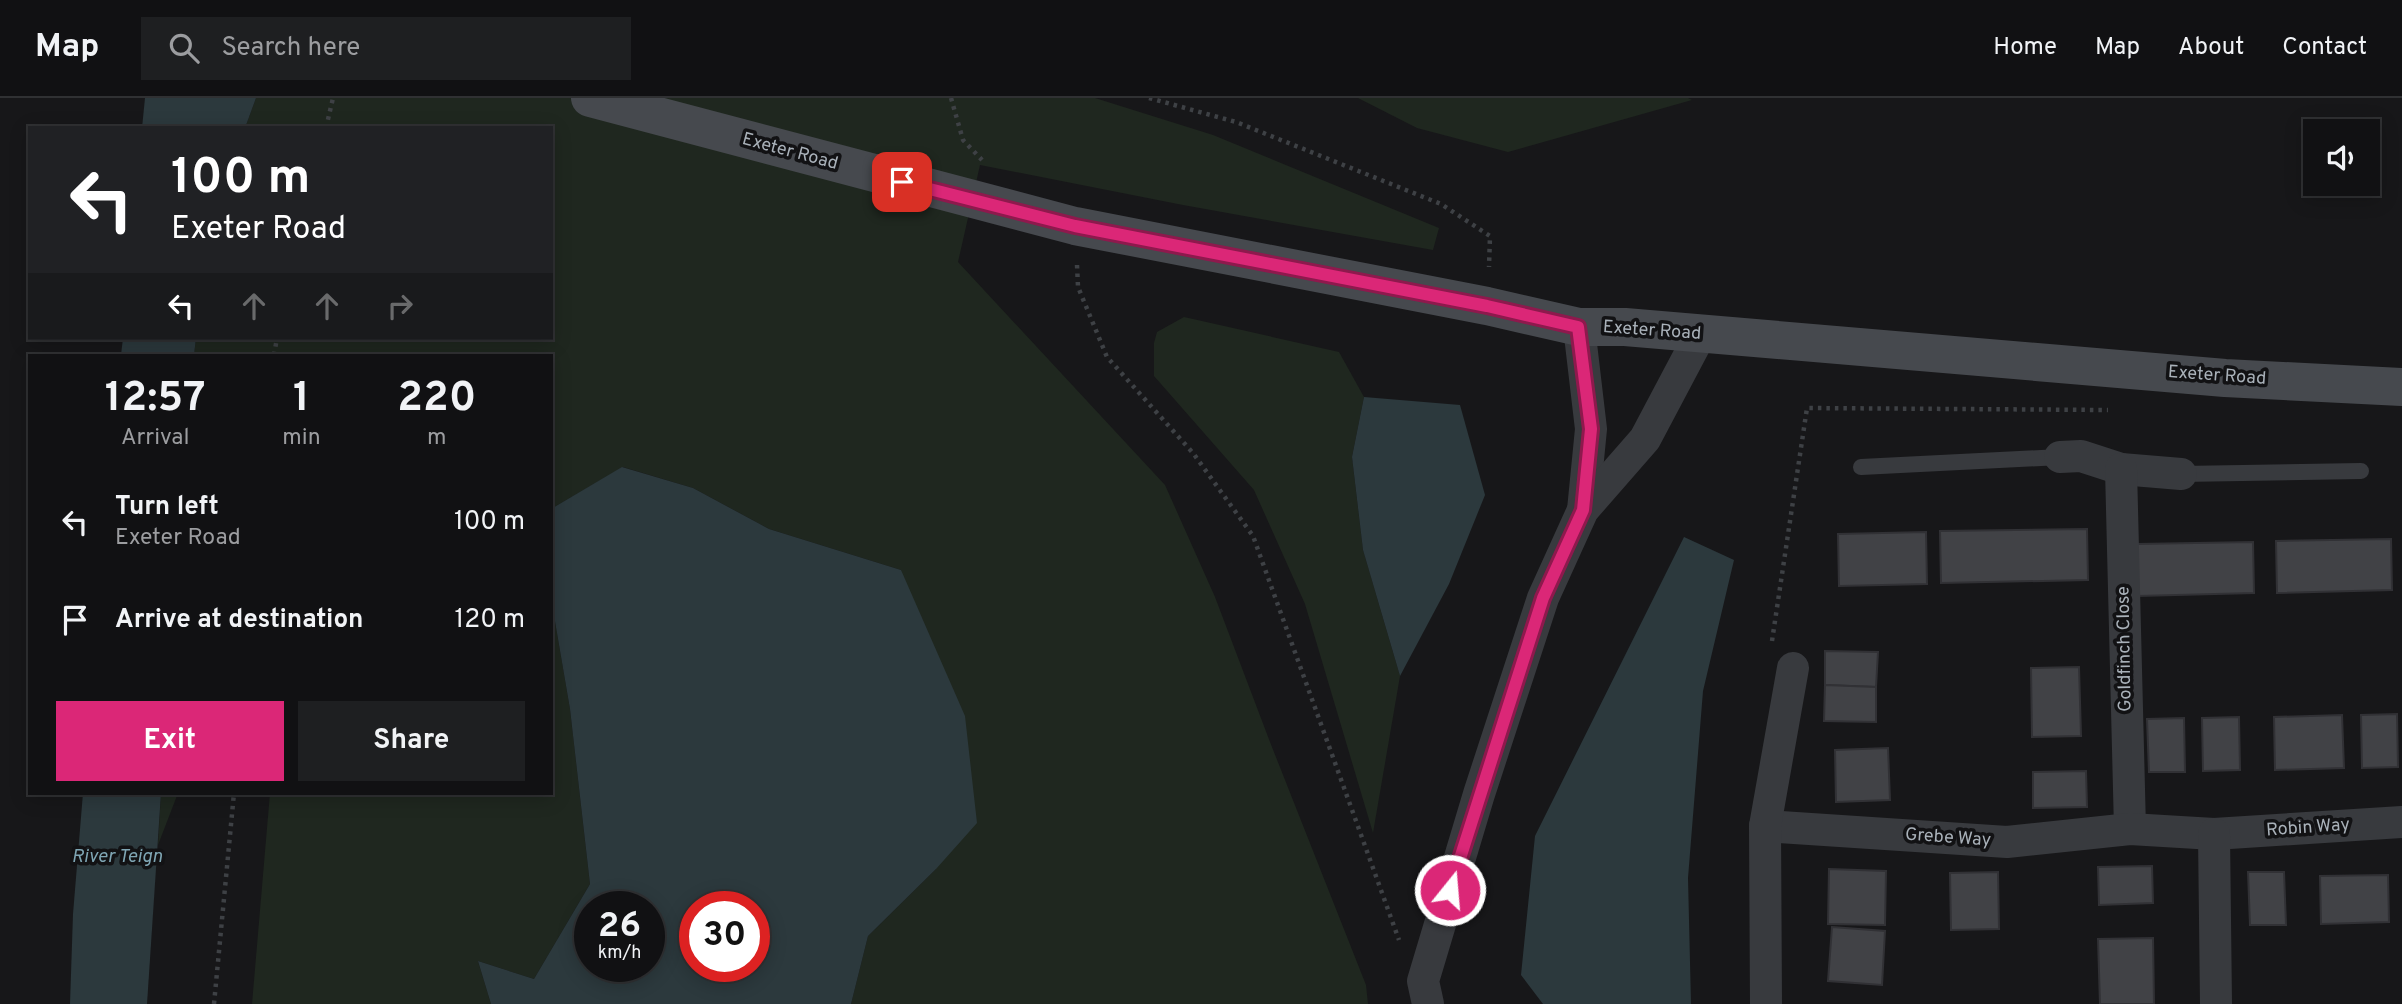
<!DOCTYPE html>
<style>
:root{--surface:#111113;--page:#1e1f21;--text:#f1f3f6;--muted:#9c9da0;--line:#303133;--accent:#db2777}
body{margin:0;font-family:Overpass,sans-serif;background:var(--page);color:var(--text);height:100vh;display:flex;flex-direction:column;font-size:26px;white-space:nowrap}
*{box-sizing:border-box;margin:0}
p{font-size:23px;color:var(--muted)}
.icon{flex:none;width:38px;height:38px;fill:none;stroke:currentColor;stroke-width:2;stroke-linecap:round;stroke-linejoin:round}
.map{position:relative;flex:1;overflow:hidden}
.drawer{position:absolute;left:28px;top:256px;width:525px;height:441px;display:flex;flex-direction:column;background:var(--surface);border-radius:0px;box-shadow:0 4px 18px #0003,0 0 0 2px var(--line)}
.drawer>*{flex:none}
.banner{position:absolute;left:28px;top:28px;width:525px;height:214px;border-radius:0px;box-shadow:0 4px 18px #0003,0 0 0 2px var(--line);background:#202124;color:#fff;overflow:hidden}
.tools{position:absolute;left:2303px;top:21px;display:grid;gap:14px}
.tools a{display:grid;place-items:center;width:77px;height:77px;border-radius:0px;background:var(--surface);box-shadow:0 4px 18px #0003,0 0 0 2px var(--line);font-size:35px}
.speed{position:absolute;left:574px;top:793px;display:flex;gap:14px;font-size:35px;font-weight:700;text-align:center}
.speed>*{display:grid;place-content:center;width:91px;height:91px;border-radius:50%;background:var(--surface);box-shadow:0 4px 18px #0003,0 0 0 2px var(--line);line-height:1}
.speed small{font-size:18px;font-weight:400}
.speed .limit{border:10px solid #d22;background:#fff;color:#111}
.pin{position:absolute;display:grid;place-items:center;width:60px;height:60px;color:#fff;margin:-30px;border-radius:14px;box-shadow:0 4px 10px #0006}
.me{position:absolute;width:77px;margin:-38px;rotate:17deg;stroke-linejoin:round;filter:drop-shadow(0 0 5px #0008)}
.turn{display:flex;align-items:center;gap:24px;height:147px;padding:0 28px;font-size:32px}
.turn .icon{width:91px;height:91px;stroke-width:2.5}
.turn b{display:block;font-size:49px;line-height:60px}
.lanes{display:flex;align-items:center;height:66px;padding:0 28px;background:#0003;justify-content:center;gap:35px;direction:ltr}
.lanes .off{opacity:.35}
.eta{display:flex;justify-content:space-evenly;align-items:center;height:119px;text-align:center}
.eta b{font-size:42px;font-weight:700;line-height:49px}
.button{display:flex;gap:14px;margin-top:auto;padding:14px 28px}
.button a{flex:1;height:80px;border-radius:0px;background:var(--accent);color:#fff;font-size:28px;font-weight:700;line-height:80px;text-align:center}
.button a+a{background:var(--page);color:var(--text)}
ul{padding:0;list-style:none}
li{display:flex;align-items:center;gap:21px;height:98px;padding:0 28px}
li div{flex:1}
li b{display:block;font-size:26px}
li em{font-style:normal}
header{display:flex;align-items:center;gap:42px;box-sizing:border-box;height:98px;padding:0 35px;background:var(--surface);border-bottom:2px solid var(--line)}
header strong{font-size:33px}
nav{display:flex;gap:38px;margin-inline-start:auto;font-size:24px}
.search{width:490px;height:63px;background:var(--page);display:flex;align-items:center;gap:18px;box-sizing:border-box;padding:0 24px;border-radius:0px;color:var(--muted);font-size:26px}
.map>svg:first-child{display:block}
.green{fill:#1f271f}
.water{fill:#2c393d;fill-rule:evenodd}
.building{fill:#414246;stroke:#313135;stroke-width:2}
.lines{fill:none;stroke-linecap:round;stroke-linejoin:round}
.path{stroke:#3e4145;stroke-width:4.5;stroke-dasharray:3.5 5;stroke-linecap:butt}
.lane{stroke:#383a3e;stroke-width:16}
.street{stroke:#383a3e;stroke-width:32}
.secondary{stroke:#46494e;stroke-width:38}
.route-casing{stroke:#8e194d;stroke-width:18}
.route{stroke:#db2777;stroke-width:12}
.labels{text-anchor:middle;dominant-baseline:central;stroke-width:7;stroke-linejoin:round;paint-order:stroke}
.street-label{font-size:18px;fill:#a9b1b9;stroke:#121214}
.water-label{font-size:19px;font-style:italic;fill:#7fa6b4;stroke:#121214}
</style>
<header>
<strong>Map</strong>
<div class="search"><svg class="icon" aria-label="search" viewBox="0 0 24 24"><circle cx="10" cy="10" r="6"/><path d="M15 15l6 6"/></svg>Search here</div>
<nav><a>Home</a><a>Map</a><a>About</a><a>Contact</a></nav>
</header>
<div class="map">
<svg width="2402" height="906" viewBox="0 0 2402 906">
<rect width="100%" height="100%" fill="#171719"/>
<!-- green -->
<g class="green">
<polygon points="256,0 1095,0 1213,37 1439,130 1433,152 1183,107 980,67 958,164 1165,387 1215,499 1270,644 1366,887 1368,906 851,906 868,838 936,771 901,472 769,431 693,390 623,369 551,411 551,257 194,257 196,240 551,240 551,30 245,30"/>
<polygon points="1358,0 1688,0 1692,2 1508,54 1417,30"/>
<polygon points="1184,219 1339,254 1364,299 1352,359 1363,452 1400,578 1373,735 1305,506 1254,392 1154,278 1154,245 1157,234"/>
<polygon points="551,500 570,611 590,786 534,881 478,863 491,906 252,906 270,695 551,695"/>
<polygon points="161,695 178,695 158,747"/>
</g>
<!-- water -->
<g class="water">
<polygon points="145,0 256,0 245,30 142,30"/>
<polygon points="123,240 196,240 194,257 121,257"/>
<polygon points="1364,299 1460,307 1485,397 1449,486 1400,578 1363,452 1352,359"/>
<path d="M622,369l71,21 76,41 132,41 64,146 12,107 -41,46 -68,67 -17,68h-360l-13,-43 56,18 56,-95 -20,-175 -19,-111v-89zM590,808h59v60h-59zM695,808h59v60h-59z"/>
<polygon points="1684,439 1734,462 1703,593 1688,780 1691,906 1543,906 1521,877 1535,738"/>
<polygon points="83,695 161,695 147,906 70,906 73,816"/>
</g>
<!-- building -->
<g class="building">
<polygon points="2087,431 2088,482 1941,485 1940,433"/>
<polygon points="1926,434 1927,486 1839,488 1838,436"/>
<polygon points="2391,441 2392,492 2277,495 2276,443"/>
<polygon points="2253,444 2254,495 2138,498 2137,446"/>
<polygon points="1825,553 1878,554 1876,589 1825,587"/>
<polygon points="2079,569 2081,638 2032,639 2031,570"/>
<polygon points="1825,587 1876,589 1876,624 1824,623"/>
<polygon points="2397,616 2398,669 2362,670 2361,617"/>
<polygon points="2342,617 2344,670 2275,672 2274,619"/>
<polygon points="2239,619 2240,672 2203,673 2202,620"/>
<polygon points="2184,620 2185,674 2149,674 2147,621"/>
<polygon points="1888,650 1890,702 1836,704 1835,652"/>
<polygon points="2086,673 2087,709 2033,710 2033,674"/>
<polygon points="2152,768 2153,805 2099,807 2098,769"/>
<polygon points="1829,771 1886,773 1885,827 1828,826"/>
<polygon points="1998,774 1999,831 1951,832 1950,775"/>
<polygon points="2248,774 2284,774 2286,827 2250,827"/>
<polygon points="2388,777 2389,824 2321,826 2320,778"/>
<polygon points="1832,829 1885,833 1882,887 1828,883"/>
<polygon points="2153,840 2154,906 2100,906 2098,841"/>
</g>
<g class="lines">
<!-- path -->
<g class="path">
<polyline points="951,0 963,42 982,62"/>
<polyline points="1149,0 1236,24 1441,106 1490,138 1489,169"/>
<polyline points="326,30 333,0"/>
<polyline points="1077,167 1078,189 1107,259 1193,355 1253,438 1399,842"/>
<polyline points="274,257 277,240"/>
<polyline points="1772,543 1807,310 2108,312"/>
<polyline points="214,906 234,695"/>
</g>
<!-- lane -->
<g class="lane">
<polyline points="1861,369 2060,359"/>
<polyline points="2181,376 2361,373"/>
</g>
<!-- street -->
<g class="street">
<polyline points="1579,229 1591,331 1583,412"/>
<polyline points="2060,359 2081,358 2121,371 2181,376"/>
<polyline points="2121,371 2130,731"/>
<polyline points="1765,728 2007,744 2130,731 2214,736 2402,724"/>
<polyline points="2214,736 2216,906"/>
<polyline points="1428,906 1423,883 1479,696 1543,500 1583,412 1645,341 1700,237"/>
<polyline points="1766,906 1765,728 1793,570"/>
</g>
<!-- secondary -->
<polyline class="secondary" points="590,0 1075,128 1487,208 1579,229 1625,229 2225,280 2402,289"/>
</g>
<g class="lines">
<!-- route casing -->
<g class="route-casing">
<polyline id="route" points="902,84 1075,128 1487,208 1578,229 1591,331 1583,412 1543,500 1450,792"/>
</g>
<!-- route -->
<use href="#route" class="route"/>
</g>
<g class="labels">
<!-- street labels -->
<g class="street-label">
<text transform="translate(790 54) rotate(15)">Exeter Road</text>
<text transform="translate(1652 233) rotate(4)">Exeter Road</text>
<text transform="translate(2217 278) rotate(4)">Exeter Road</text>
<text transform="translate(2125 551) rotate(-91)">Goldfinch Close</text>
<text transform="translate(2308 730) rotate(-4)">Robin Way</text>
<text transform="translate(1948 740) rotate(4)">Grebe Way</text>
</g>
<!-- water labels -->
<g class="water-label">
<text x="117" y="759">River Teign</text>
</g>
</g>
</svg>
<div class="tools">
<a><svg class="icon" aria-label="sound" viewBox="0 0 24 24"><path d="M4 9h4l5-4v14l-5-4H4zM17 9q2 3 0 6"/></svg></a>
</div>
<div class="speed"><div>26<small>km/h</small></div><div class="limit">30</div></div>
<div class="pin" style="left:902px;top:84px;background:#d93025"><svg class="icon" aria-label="arrive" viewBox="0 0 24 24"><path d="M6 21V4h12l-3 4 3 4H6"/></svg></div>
<svg class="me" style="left:1450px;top:792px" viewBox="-20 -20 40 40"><circle r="17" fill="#db2777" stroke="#fff" stroke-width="3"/><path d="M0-11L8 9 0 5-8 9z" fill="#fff"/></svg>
<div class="banner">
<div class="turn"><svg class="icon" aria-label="left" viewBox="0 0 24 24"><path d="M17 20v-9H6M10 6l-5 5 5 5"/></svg><div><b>100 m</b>Exeter Road</div></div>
<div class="lanes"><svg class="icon" aria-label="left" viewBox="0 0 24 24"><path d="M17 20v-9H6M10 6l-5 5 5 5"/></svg><svg class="icon off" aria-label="ahead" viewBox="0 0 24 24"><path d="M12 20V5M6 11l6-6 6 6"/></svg><svg class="icon off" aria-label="ahead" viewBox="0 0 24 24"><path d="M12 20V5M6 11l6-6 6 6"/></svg><svg class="icon off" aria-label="right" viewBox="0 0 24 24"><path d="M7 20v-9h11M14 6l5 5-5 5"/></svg></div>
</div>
<section class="drawer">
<div class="eta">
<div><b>12:57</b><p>Arrival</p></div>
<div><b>1</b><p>min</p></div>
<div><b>220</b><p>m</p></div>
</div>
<ul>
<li><svg class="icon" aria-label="left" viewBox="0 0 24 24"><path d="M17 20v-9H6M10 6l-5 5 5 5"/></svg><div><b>Turn left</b><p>Exeter Road</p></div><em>100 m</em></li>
<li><svg class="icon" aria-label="arrive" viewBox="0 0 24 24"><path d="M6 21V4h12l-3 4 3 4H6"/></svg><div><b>Arrive at destination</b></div><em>120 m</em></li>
</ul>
<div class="button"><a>Exit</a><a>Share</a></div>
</section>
</div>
